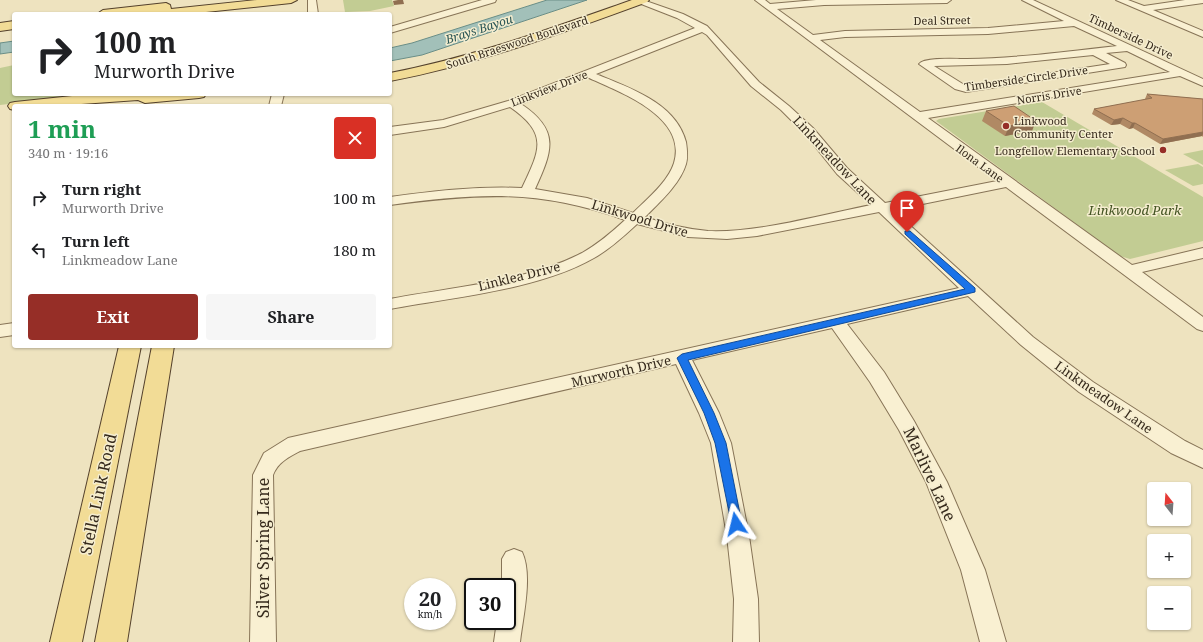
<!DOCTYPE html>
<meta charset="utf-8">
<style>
:root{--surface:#fff;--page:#f6f6f6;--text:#202124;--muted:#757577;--accent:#962e27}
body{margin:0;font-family:"Noto Serif",serif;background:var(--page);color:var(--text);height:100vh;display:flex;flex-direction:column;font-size:15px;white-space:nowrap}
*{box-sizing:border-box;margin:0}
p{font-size:13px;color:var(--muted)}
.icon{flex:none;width:22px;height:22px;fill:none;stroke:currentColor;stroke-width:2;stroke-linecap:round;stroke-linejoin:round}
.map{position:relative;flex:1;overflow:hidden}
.sheet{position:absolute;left:12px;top:104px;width:380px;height:244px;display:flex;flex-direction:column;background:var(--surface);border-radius:4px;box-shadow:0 1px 3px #0004}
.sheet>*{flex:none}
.hud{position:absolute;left:12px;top:12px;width:380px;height:84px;border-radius:4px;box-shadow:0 1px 3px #0004;background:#fff;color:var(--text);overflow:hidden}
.needle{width:26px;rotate:343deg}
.controls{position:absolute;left:1147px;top:482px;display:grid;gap:8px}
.controls a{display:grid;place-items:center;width:44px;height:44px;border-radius:4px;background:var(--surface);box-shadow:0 1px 3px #0004;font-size:20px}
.speed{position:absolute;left:404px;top:578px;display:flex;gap:8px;font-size:20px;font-weight:700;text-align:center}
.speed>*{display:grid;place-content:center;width:52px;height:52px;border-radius:50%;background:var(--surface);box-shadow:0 1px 3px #0004;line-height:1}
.speed small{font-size:10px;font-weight:400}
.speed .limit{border:2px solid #111;border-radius:6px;background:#fff;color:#111}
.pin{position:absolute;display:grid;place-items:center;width:34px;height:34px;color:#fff;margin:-41px -17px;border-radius:50% 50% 50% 0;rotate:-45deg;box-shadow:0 0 4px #0007}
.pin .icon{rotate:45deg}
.me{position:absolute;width:44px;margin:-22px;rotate:350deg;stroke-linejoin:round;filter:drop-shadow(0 0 3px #0008)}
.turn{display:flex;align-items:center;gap:14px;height:84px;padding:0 16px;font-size:18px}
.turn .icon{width:52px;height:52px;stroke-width:2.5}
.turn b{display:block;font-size:28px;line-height:34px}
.round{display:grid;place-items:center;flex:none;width:42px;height:42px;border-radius:4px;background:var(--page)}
.headline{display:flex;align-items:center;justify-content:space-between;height:68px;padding:0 16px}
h1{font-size:24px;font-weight:700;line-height:30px;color:#1e9e55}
.cta{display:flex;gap:8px;margin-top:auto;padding:8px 16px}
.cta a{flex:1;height:46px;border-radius:4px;background:var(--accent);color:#fff;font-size:16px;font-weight:700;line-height:46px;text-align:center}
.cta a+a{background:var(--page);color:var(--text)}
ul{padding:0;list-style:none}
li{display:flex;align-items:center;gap:12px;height:52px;padding:0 16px}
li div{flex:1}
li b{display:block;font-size:15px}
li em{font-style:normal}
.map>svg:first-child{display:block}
.green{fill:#c2cc93}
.water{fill:#a2c0b9;stroke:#6a8e87}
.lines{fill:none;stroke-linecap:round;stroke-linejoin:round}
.minor-casing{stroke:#877457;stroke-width:2}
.major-casing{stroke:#54412c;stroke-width:2}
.minor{fill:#f9f0d2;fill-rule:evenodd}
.major{fill:#f2dc96;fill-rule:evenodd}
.wall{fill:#b08964}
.shaded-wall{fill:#906f51}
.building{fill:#cd9f74;stroke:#906f51}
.route{fill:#1a73e8;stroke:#114b97}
.poi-dot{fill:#962e27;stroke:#f5edcf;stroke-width:1.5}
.labels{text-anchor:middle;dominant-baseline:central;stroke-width:3;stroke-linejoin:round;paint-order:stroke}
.far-street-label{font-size:11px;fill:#362a1c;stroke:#f5edcf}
.far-poi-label{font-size:11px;fill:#362a1c;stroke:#f5edcf;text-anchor:start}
.far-water-label{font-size:12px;font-style:italic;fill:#2b5656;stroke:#f5edcf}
.street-label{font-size:13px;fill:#362a1c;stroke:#f5edcf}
.park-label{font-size:13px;font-style:italic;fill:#435322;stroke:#f5edcf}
.near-street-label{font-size:16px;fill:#362a1c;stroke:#f5edcf}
</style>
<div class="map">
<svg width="1203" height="642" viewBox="0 0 1203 642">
<rect width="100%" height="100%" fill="#eee3bf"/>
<!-- green -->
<g class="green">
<polygon points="343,0 392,0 394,6 370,11 345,12"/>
<polygon points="14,65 14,94 95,94 0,105 0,68"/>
<polygon points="1042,102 1203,197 1203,241 1130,259 1120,256 936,121 939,119"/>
<polygon points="1203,150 1203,165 1183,154"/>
<polygon points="1198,164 1203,167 1203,184 1193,186 1165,170"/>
</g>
<!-- water -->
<g class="water">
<polygon points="547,0 587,0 422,55 390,61 390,48 412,43"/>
<polygon points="14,41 14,52 0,54 0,43"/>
</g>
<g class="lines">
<!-- minor casing -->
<g class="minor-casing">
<g id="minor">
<polygon points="308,0 316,0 318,14 308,14"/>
<polygon points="482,0 496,0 495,2 390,33 390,27"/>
<path d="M631,0h12l40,14 24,12 52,56 30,24 24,22 34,40 38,35 112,-22 -242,-181h10l5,4 46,-4h135l-4,3 -123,2 -47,4 36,26 32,-4 143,-3 76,-7 -42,-21h11l170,79v7l-23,-10 -252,42 204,147 71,-17v10l-61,14 61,45v14l-6,-2 -191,-142 -113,23 140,127 60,45 92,59 18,9v18l-32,-15 -92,-61 -58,-47 -53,-49 -121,28 37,48 30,49 33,61 38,88 21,72h-26l-19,-72 -35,-88 -27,-52 -29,-48 -38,-54 -140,32 27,53 12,30 18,93 9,63 1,43h-26l1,-43 -7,-63 -16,-93 -12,-30 -23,-49 -376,87c-11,6 -22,11 -27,24l3,167h-26l3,-167 11,-22 24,-15 671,-150 -80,-76 -122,24 -30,3 -39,-2 -51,-13c-13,12 -27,25 -43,34 -56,32 -140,39 -204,51v-10c62,-12 136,-17 192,-46 16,-9 30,-21 43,-33 -85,-31 -147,-27 -235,-15v-8c44,-6 87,-11 132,-9 18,-38 27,-54 -12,-81l-66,20 -54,8v-8l53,-7 65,-19 187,-73 -18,-10zM1074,26l43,20c-51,6 -100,12 -150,13 -10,0 -43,-2 -48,5l36,25 11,3 159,-25 1,-2 -1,-2 -19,-10 21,-2 43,21 -250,40 -100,-72 25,-3 143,-3zM702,32l5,3 44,51 30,24 24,24 32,40 34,31c-50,10 -113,28 -163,26 -22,-2 -43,-7 -63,-14 15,-15 35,-33 41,-53 2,-7 1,-15 0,-22 -10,-39 -56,-54 -90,-68zM1093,55l17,9 -144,22 -32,-20 73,-2zM587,77c32,15 101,39 87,86 -6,19 -27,36 -41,50l-46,-15 -52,-9c18,-39 25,-59 -14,-85z"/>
<polygon points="1116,0 1128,0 1144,6 1185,0 1203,0 1203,3 1153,10 1203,31 1203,37"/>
<polygon points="272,94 284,94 281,106 269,106"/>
<polygon points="14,323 14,335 0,337 0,325"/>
<path d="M514,549l8,3c11,23 1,64 -2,90h-26l3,-21h10v-34h-5v-28l4,-7z"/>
</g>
</g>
<!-- major casing -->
<g class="major-casing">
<g id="major">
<polygon points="257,0 297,0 291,3 187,14 97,14 103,10 166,3 170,5 171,9"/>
<path d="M632,0h17l-2,2c-85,31 -168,62 -257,79v-8c83,-16 162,-45 242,-73z"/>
<polygon points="14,21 14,29 0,31 0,23"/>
<polygon points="91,94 206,94 204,97 199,98 145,103 138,100 53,106 14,106 14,110 10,109 8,106 10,103 15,102"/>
<polygon points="119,346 141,346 82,642 50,642"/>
<polygon points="152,346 174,346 127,642 95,642"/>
</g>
</g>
<!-- minor -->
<use href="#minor" class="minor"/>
<!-- major -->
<use href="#major" class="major"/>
</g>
<!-- wall -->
<g class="wall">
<polygon points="1147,94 1203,99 1203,137 1202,136 1160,144 1133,128 1129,129 1120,124 1111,125 1092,114 1094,109 1145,100 1145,99"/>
<polygon points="986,111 1032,131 1005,136 982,121"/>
</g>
<!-- shaded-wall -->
<g class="shaded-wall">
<polygon points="398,0 403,0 404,4 394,5 393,1"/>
<polygon points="1123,118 1120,124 1111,125 1114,120"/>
<polygon points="1036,121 1032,131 1005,136 1009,126"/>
<polygon points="1132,123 1135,123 1133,128 1129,129"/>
<polygon points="1203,132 1203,134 1202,136 1160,144 1163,139"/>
</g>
<!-- building -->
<g class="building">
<polygon points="1147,94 1203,99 1203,132 1163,139 1135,123 1132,123 1123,118 1114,120 1094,109 1152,98"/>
<polygon points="1014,106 1036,121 1009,126 986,111"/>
</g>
<!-- route -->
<polygon class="route" points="905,231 910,231 975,288 975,292 688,360 714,413 726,443 742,524 740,527 736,529 732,527 715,443 704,413 677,358 682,354 965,289 905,234"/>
<!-- markers -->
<g class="poi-dot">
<circle cx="1006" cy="126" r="4"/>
<circle cx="1163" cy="150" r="4"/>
</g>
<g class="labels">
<!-- far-street labels -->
<g class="far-street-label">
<text transform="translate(942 20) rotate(-1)">Deal Street</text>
<text transform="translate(1131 36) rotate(25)">Timberside Drive</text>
<text transform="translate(517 42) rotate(-18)">South Braeswood Boulevard</text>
<text transform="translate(1026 78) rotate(-8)">Timberside Circle Drive</text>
<text transform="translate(549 88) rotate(-21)">Linkview Drive</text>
<text transform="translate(1049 95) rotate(-9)">Norris Drive</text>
<text transform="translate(980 163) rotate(36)">Ilona Lane</text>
</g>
<!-- far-poi labels -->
<g class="far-poi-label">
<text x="1014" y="120">Linkwood<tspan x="1014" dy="13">Community Center</tspan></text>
<text x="1155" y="150" text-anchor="end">Longfellow Elementary School</text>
</g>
<!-- far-water labels -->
<g class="far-water-label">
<text transform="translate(479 29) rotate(-18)">Brays Bayou</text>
</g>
<!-- street labels -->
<g class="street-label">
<text transform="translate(835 160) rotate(47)">Linkmeadow Lane</text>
<text transform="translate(640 218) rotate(17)">Linkwood Drive</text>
<text transform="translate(519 276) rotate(-14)">Linklea Drive</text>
<text transform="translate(621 371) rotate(-13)">Murworth Drive</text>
<text transform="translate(1104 397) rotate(35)">Linkmeadow Lane</text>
</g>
<!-- park labels -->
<g class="park-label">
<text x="1135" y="210">Linkwood Park</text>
</g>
<!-- near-street labels -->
<g class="near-street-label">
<text transform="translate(930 474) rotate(65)">Marlive Lane</text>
<text transform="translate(98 494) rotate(-78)">Stella Link Road</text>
<text transform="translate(263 548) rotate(-90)">Silver Spring Lane</text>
</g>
</g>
</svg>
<div class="controls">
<a><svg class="needle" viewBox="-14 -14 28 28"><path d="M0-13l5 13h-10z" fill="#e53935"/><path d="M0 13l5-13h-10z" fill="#757577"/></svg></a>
<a>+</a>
<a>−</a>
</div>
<div class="speed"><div>20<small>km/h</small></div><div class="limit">30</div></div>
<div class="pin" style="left:907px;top:232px;background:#d93025"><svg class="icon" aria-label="arrive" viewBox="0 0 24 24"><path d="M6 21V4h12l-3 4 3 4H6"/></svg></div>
<svg class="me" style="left:736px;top:524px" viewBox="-20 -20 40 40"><path d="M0-17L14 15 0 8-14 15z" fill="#1a73e8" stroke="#fff" stroke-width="4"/></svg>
<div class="hud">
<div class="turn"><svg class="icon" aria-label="right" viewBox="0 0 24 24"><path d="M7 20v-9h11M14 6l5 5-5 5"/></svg><div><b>100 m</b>Murworth Drive</div></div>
</div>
<section class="sheet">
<div class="headline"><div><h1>1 min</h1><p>340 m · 19:16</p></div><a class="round" style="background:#d93025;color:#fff"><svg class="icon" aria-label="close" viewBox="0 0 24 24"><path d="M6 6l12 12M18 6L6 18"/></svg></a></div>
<ul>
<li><svg class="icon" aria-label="right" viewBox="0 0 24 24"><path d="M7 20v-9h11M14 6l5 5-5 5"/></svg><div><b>Turn right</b><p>Murworth Drive</p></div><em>100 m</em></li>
<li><svg class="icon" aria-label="left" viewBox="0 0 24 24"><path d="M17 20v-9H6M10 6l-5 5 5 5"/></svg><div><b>Turn left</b><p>Linkmeadow Lane</p></div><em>180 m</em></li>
</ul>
<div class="cta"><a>Exit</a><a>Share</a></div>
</section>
</div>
